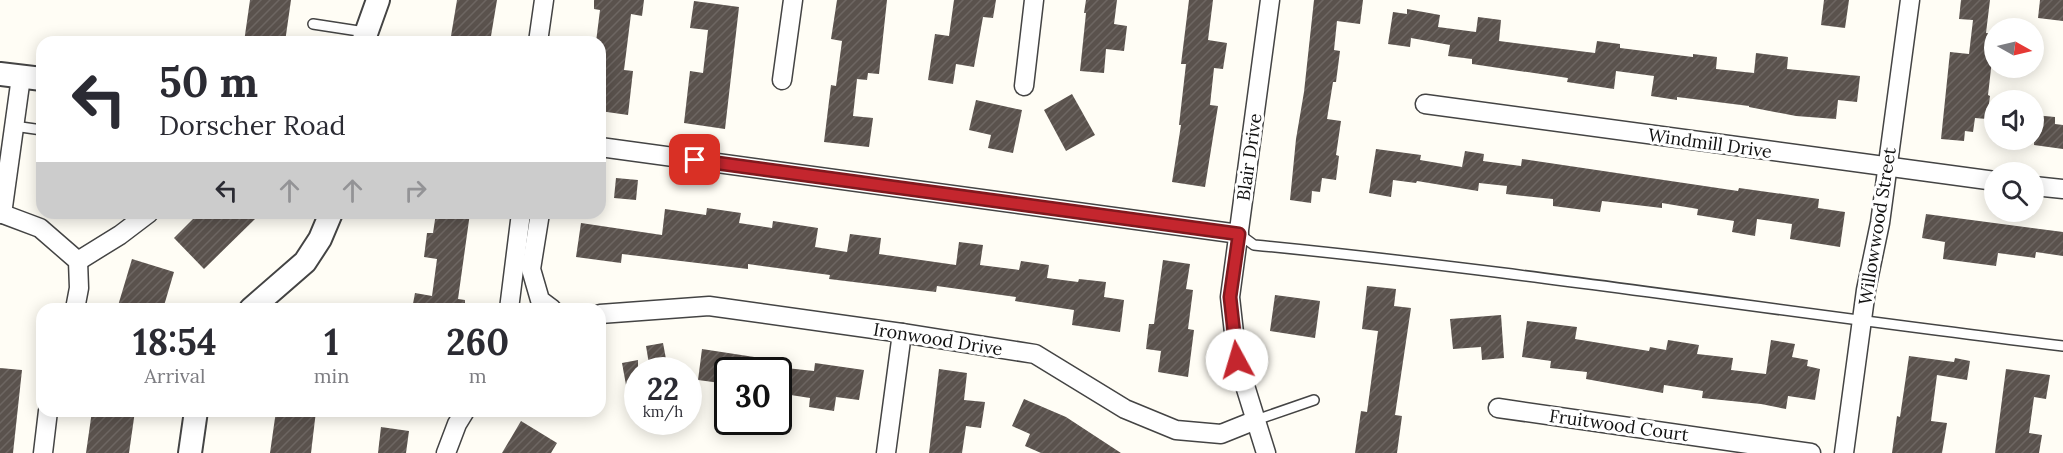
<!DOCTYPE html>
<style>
:root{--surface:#fff;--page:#f2f2f3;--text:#2b2b33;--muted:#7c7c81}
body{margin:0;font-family:Lora,serif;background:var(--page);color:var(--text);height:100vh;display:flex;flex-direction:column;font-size:22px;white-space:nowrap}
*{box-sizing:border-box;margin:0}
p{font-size:20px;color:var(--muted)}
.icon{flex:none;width:33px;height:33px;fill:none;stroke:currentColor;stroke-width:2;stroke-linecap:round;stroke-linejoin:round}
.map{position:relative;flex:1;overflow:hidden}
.side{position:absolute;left:36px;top:303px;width:570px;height:114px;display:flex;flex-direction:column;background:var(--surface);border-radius:18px;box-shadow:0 3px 15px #0003}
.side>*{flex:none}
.guide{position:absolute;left:36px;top:36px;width:570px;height:183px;border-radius:18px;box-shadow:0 3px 15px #0003;background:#fff;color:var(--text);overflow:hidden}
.needle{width:39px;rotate:98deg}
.controls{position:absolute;left:1984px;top:18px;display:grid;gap:12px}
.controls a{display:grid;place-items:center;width:60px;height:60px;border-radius:50%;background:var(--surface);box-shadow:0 3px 15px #0003;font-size:30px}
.speed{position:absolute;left:624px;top:357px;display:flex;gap:12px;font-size:30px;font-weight:700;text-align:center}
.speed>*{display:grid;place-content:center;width:78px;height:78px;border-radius:50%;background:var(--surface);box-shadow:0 3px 15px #0003;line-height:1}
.speed small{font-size:15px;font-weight:400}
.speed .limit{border:3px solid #111;border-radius:9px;background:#fff;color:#111}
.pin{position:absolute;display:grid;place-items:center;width:51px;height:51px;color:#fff;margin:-26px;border-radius:12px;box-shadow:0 3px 9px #0006}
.me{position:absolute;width:66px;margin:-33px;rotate:354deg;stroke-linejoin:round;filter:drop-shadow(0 0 4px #0008)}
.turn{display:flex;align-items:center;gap:21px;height:126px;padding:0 24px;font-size:27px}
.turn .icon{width:78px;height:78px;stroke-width:2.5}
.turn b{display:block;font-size:42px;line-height:51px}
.lanes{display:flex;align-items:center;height:57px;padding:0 24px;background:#0003;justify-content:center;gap:30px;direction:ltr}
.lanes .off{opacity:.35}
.eta{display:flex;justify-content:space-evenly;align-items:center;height:102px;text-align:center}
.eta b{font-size:36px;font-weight:800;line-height:42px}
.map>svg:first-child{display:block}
.building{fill:url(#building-hatch)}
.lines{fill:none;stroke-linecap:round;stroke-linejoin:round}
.service-casing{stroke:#444;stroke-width:12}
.minor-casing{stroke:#444;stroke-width:21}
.tertiary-casing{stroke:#444;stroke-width:26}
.service{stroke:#fff;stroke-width:9}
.minor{stroke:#fff;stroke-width:18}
.tertiary{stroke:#fff;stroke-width:22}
.route-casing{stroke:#7f191e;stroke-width:15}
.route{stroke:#c4262e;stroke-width:10}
.labels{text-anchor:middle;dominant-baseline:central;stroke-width:6;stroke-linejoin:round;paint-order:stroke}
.street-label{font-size:18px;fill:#111;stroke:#fff}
</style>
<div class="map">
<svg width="2063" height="453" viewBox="0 0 2063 453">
<defs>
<pattern id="building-hatch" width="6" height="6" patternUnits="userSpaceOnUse" patternTransform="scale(1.5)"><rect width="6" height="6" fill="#5a524d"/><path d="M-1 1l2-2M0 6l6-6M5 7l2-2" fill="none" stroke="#6d6662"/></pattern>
</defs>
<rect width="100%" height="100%" fill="#fffdf5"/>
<!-- building -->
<g class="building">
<polygon points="250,0 291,0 285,42 244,42"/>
<polygon points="457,0 497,0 490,42 450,42"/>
<polygon points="594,0 644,0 642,16 631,14 624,70 633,71 628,115 600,111 600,42 596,42 600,10 594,9"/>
<polygon points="837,0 887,0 879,74 868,73 867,80 857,79 853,116 873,118 869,147 824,142 831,85 836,86 842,41 831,39"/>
<polygon points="954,0 996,0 993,18 983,17 974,67 956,64 953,84 928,80 935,34 949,36"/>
<polygon points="1086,0 1117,0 1114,24 1127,26 1124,51 1106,49 1104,73 1080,71 1086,13 1084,13"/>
<polygon points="1189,0 1213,0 1208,40 1227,43 1223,69 1214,68 1210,105 1218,106 1205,187 1172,182 1181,125 1179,125 1186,64 1181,64"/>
<polygon points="1314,0 1363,0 1360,24 1337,21 1334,50 1340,51 1336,82 1333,82 1327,119 1341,121 1336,155 1339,156 1336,180 1322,178 1320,192 1312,191 1311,203 1290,200 1296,139 1304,92"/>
<polygon points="1824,0 1849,0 1845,28 1821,25"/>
<polygon points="1961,0 1990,0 1986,33 1995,34 1988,95 1990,96 1987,119 1975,118 1973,132 1965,131 1964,141 1941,139 1950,52 1969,54 1973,20 1959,19"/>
<polygon points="2040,0 2063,0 2063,21 2038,18"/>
<polygon points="694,1 739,7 725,129 684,123 690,71 703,73 708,30 690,28"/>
<polygon points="1407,9 1440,15 1438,27 1476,32 1478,17 1501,20 1499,41 1595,53 1597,41 1620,44 1620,48 1693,57 1693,54 1717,57 1716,69 1754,73 1756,53 1788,57 1787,69 1860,76 1857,102 1838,100 1836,119 1796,116 1749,107 1749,106 1677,97 1677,100 1651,96 1654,76 1616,71 1614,89 1567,82 1568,78 1472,64 1472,59 1448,56 1450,45 1411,38 1410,47 1388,44 1393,12 1407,14"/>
<polygon points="1072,94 1095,135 1066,151 1044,110"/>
<polygon points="976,100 1022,110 1013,153 988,148 991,135 969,130"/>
<polygon points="2034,115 2055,117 2055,124 2063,125 2063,149 2034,145"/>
<polygon points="1376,149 1421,155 1420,160 1462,167 1465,151 1484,154 1483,161 1521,166 1522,159 1738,191 1739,188 1819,199 1818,208 1845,212 1840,247 1790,239 1792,224 1757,219 1755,236 1732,232 1734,221 1697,215 1698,209 1662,203 1662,208 1602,201 1600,212 1553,206 1553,199 1506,194 1507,186 1479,183 1478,191 1417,181 1416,183 1393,180 1391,197 1369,193"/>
<polygon points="616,178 638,180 636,200 614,198"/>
<polygon points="707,208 741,213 739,223 772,228 773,221 818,228 815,247 847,252 850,234 881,238 879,254 956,265 959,242 983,245 980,265 1019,270 1021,261 1049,265 1047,278 1078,282 1079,279 1106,282 1104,297 1124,300 1120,332 1072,325 1074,310 1015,301 1016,297 937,286 936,292 829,279 830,275 748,264 748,269 622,254 621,263 576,257 581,223 662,235 665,209 706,215"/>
<polygon points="199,213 261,213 204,269 174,238"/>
<polygon points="436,213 470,213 458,299 465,300 465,309 412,309 415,293 432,296 437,259 424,257 427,233 433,233"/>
<polygon points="1926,214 2063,232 2063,256 2036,252 2035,258 1998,253 1996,266 1943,259 1945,242 1922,238"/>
<polygon points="132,259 174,272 163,309 117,309"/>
<polygon points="1163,260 1190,264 1186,289 1193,290 1188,329 1194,330 1188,377 1158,372 1161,351 1146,349 1149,324 1154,324"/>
<polygon points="1367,286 1396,289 1394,306 1411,308 1395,415 1402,416 1397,453 1355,453 1361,411 1367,412 1378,331 1362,329"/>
<polygon points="1275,295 1320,301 1315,338 1270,331"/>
<polygon points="1501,315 1504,358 1482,360 1481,347 1453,349 1450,319"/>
<polygon points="1527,321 1577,327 1575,339 1649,351 1650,347 1666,350 1668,340 1699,345 1697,354 1733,358 1731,370 1766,374 1771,340 1795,344 1792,357 1808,360 1807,366 1820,369 1815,400 1788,396 1786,409 1761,404 1702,398 1703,391 1664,385 1663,393 1586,379 1587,372 1550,368 1551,361 1522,357"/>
<polygon points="663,343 668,370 650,370 646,346"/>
<polygon points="702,349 787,362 786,368 814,371 815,363 864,370 859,400 836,397 834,411 809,407 810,398 778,393 778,370 728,370 728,384 698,380"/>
<polygon points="1909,356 1954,362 1955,358 1970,361 1967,380 1937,375 1931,421 1947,423 1942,453 1892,453 1897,416 1900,417"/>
<polygon points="638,360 638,406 630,407 622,363"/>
<polygon points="0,368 22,370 13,453 0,453"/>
<polygon points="939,369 967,373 964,400 985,402 981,428 966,426 962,453 929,453"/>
<polygon points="2006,369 2050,375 2046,399 2034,397 2029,433 2042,435 2039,453 1995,453"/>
<polygon points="1024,399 1066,417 1121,453 1041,453 1025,446 1030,434 1012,426"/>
<polygon points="92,411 135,411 129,453 86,453"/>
<polygon points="276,411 316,411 311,453 270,453"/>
<polygon points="521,421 557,443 551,453 502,453"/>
<polygon points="381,427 409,431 406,453 378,453"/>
</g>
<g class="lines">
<!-- service casing -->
<g class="service-casing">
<g id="service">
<polyline points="313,24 365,32"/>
<polyline points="14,126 42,130"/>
<path d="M1239,234l15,11c270,26 539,69 809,101"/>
<polyline points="1256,420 1314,400"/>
</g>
</g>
<!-- minor casing -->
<g class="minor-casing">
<g id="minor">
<polyline points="538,42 544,0"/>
<polyline points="782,80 793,0"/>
<polyline points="1024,86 1034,0"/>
<polyline points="1425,104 1995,181"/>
<polyline points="600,147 1239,234"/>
<polyline points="2034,186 2063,189"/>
<polyline points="0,213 40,228 78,261 79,288 75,309"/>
<polyline points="540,213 531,269 540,300 552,309"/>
<polyline points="2,214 21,77"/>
<polyline points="78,261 120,235 149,213"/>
<polyline points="509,309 521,213"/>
<polyline points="600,314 709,306 902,333 1035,354 1125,409 1176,430 1221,434 1256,420"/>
<polyline points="1498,408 1811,453"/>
<polyline points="43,453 48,411"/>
<polyline points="446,453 457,424 465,411"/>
<polyline points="886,453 902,333"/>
<polyline points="1266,453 1237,360 1230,297 1270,0"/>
<polyline points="1844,453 1866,290 1880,223 1910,0"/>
</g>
</g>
<!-- tertiary casing -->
<g class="tertiary-casing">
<g id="tertiary">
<polyline points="363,42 378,0"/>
<polyline points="0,74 42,79"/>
<polyline points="251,309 305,262 320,239 331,213"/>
<polyline points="190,453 196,411"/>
</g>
</g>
<!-- service -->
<use href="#service" class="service"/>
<!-- minor -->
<use href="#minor" class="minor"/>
<!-- tertiary -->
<use href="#tertiary" class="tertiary"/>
</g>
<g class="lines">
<!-- route casing -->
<g class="route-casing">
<polyline id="route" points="695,160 1239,234 1230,297 1237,360"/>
</g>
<!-- route -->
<use href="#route" class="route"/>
</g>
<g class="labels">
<!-- street labels -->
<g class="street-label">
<text transform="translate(1710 143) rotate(8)">Windmill Drive</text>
<text transform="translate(1249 157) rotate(-82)">Blair Drive</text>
<text transform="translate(1877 226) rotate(-81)">Willowwood Street</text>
<text transform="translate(938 339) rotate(9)">Ironwood Drive</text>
<text transform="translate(1619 425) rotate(8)">Fruitwood Court</text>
</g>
</g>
</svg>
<div class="controls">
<a><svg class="needle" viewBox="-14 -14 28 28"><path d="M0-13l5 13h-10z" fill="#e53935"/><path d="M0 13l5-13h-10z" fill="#7c7c81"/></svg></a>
<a><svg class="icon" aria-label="sound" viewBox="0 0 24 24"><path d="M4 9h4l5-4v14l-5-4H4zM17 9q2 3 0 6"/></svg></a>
<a><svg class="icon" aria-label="search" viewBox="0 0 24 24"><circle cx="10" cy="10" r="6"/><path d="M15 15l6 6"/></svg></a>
</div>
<div class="speed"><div>22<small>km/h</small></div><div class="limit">30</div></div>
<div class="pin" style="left:695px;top:160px;background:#d93025"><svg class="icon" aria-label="arrive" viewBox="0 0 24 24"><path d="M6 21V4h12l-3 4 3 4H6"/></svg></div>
<svg class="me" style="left:1237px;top:360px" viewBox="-20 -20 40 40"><circle r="19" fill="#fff"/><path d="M0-13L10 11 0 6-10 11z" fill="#c4262e"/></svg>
<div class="guide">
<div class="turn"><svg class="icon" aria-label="left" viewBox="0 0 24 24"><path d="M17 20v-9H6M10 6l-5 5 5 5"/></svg><div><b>50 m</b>Dorscher Road</div></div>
<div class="lanes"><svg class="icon" aria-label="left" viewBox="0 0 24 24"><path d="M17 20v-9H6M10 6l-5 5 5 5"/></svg><svg class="icon off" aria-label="ahead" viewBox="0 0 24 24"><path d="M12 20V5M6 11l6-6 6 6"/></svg><svg class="icon off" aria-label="ahead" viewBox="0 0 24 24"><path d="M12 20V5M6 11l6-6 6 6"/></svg><svg class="icon off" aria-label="right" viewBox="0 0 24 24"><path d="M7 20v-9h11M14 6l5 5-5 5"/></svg></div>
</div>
<section class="side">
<div class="eta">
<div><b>18:54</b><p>Arrival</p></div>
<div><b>1</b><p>min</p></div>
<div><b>260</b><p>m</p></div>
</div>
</section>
</div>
